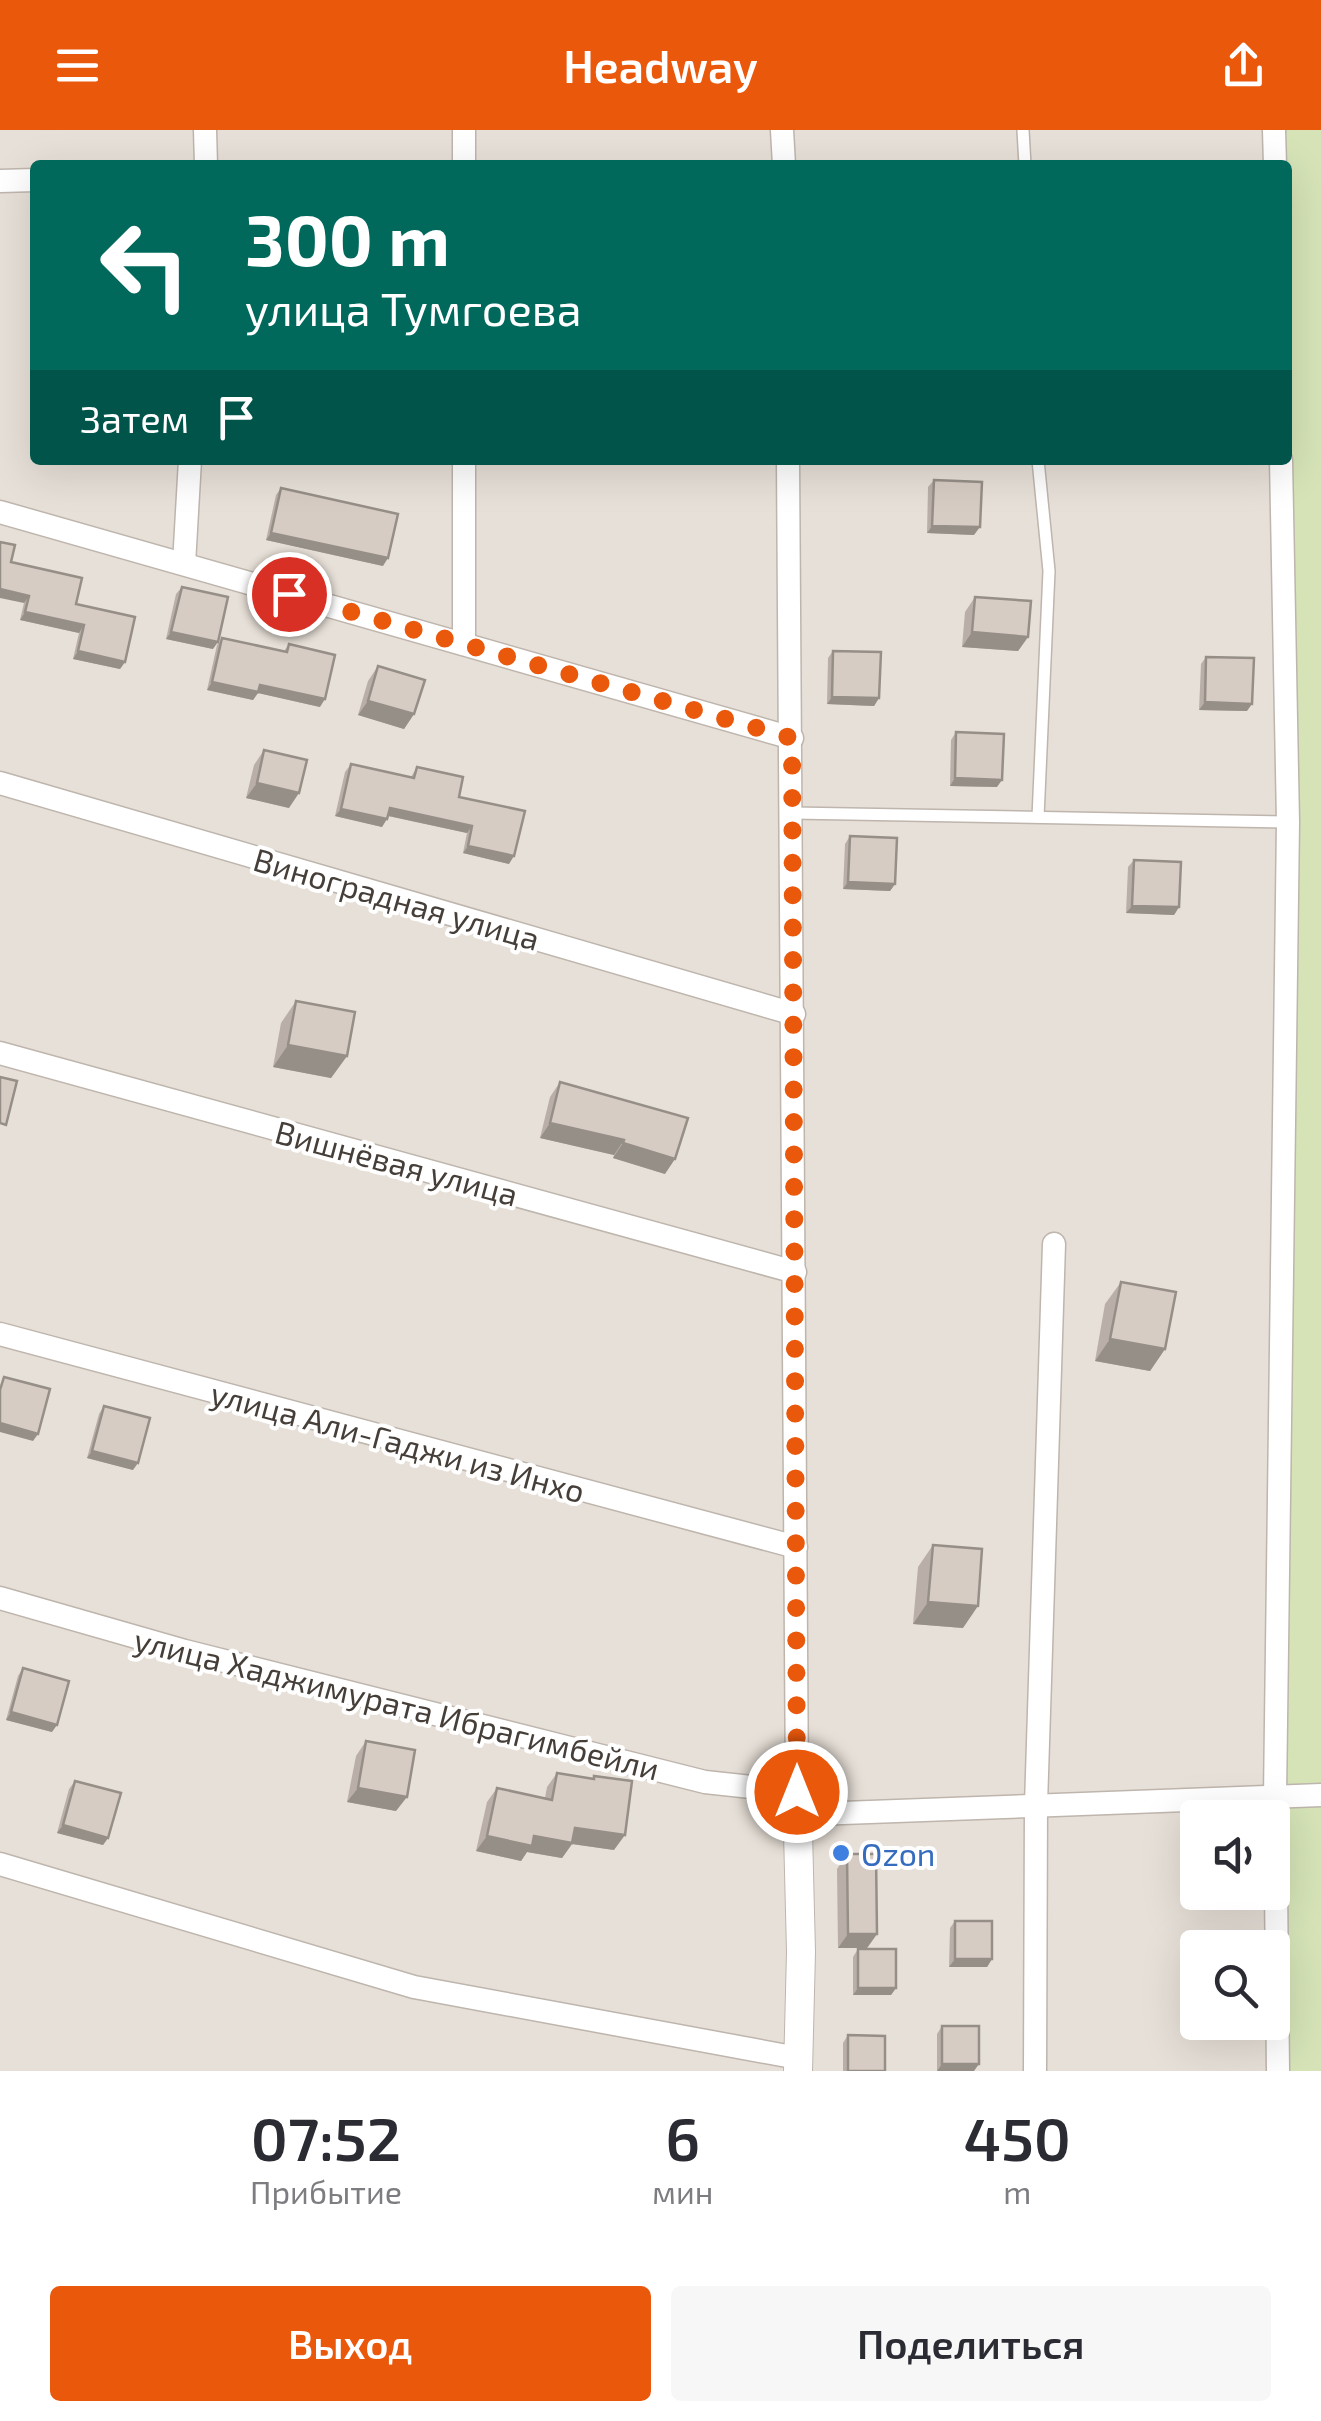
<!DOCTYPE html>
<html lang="ru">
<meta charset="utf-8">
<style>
:root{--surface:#fff;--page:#f7f7f7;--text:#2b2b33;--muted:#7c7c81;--accent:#ea580c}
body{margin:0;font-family:"Exo 2",sans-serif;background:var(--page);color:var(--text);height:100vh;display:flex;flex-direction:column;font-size:38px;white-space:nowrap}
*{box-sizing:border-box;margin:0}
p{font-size:32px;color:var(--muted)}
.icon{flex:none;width:55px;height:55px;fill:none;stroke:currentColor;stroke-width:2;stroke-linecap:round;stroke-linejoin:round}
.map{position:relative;height:1941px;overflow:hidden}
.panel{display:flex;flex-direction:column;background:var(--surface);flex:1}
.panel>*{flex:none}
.guide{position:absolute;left:30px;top:30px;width:1262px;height:305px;border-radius:10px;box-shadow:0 10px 40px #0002;background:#00695c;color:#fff;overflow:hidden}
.tools{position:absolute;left:1180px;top:1670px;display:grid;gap:20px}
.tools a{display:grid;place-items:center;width:110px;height:110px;border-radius:10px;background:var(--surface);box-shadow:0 10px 40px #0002;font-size:50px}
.pin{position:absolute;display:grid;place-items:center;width:85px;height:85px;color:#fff;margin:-42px;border:5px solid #fff;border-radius:50%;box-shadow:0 2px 10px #0007}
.me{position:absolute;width:110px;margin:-55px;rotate:0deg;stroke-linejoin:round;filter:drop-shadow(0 0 8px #0008)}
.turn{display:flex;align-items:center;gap:35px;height:210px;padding:0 50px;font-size:45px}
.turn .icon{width:130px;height:130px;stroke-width:2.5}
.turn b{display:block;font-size:70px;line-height:85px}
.then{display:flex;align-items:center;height:95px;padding:0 50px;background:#0003;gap:20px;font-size:38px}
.eta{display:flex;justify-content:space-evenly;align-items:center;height:170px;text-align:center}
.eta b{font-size:60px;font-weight:600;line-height:70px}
.primary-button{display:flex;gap:20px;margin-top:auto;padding:20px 50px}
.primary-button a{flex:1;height:115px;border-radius:10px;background:var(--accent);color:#fff;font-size:40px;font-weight:600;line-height:115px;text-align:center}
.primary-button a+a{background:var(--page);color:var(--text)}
header{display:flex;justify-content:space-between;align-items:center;height:130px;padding:0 50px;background:var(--accent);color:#fff;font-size:45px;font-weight:600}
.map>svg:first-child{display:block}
.residential{fill:#e7e0d8;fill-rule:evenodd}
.grass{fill:#d5e3b7}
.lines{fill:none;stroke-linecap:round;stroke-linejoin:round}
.service-casing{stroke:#beb5ad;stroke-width:14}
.minor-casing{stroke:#beb5ad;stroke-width:25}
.tertiary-casing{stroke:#beb5ad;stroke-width:30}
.service{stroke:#fff;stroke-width:11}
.minor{stroke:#fff;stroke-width:22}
.tertiary{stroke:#fff;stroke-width:28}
.wall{fill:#b9afa8}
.shaded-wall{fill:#968f88}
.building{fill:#d7ccc3;stroke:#968f88;stroke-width:2.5}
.route{stroke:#ea580c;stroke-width:18;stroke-dasharray:0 32.4}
.shop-dot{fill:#3f7fe0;stroke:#fff;stroke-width:4}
.labels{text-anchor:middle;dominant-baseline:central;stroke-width:8;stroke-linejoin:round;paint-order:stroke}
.street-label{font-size:32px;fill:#463f39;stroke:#fff}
.shop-label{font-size:32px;fill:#366cbe;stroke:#fff;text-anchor:start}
</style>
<header><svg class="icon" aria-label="menu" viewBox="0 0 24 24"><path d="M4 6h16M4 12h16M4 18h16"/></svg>Headway<svg class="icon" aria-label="share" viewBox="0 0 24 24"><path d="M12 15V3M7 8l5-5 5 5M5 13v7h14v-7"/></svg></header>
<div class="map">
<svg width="1321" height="1941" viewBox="0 0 1321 1941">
<rect width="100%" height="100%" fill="#f3efea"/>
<!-- residential -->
<path class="residential" d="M0,0h1321v1941h-1321zM35,35h1253v295h-1253zM1198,1688h74v74h-74zM1198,1818h74v74h-74z"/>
<!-- grass -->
<polygon class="grass" points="1275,0 1321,0 1321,1941 1278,1941 1275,1667 1275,330 1288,330 1288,35 1275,35"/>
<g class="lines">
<!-- service casing -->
<g class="service-casing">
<g id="service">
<polyline points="1023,0 1025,35"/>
<polyline points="1038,330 1049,441 1038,687"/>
<polyline points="793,683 1288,692"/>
</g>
</g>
<!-- minor casing -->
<g class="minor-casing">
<g id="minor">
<polyline points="205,0 206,35"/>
<polyline points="464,0 464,35"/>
<polyline points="782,0 784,35"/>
<polyline points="1274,0 1275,35"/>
<polyline points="0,51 35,50"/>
<polyline points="788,330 797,1662"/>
<polyline points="0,382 792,608"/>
<polyline points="184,434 190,330"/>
<polyline points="464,514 464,330"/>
<polyline points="0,653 794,884"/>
<polyline points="0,923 795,1142"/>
<polyline points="0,1204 796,1417"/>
<polyline points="0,1468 185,1521 705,1652 797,1662"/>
<polyline points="797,1662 816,1684 1321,1665"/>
<polyline points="0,1734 414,1857 798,1928"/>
<polyline points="1035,1941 1036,1675 1054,1114"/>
<polyline points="1278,1941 1275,1667 1288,692 1281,330"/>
</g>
</g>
<!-- tertiary casing -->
<g class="tertiary-casing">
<polyline id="tertiary" points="797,1662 801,1822 798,1941"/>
</g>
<!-- service -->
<use href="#service" class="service"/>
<!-- minor -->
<use href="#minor" class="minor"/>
<!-- tertiary -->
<use href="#tertiary" class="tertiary"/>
</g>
<!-- wall -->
<g class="wall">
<polygon points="934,350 974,405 927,403 928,357"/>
<polygon points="281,358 383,436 266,410 276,365"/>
<polygon points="11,432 76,474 125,532 120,539 73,529 79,503 20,490 24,473"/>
<polygon points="182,457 213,519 166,509 176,464"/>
<polygon points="975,467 1028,507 1018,521 962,517 965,482"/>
<polygon points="222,508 284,521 289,514 320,577 258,563 253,570 207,560 217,515"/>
<polygon points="833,521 879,568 874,576 827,574 828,528"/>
<polygon points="1206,527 1247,581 1199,580 1201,534"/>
<polygon points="378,536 414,584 404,599 358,585 368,551"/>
<polygon points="956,602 997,657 950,656 951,610"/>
<polygon points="264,620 289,678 246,668 254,635"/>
<polygon points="351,634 411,647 417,637 459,667 509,734 463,723 467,703 388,686 382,697 335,686 345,642"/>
<polygon points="850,706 895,754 890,761 843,759 845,714"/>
<polygon points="1134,730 1179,777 1174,785 1126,783 1128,737"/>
<polygon points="296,871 347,926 331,948 273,937 281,893"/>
<polygon points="560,952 665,1044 613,1028 614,1025 540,1008 550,967"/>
<polygon points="1121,1152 1165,1219 1150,1241 1095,1231 1105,1174"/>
<polygon points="104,1276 133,1340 87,1328 99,1284"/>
<polygon points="933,1415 963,1498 913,1494 918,1437"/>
<polygon points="23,1538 52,1602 6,1590 18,1546"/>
<polygon points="366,1611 396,1681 347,1672 356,1626"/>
<polygon points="557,1643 592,1649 594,1646 614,1720 572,1714 562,1728 527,1722 521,1731 476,1721 487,1672 497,1658 545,1668 547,1657"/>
<polygon points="75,1651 108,1708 103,1715 57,1703 69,1659"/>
<polygon points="847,1724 877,1804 867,1818 838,1818 837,1739"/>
<polygon points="955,1791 992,1829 987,1837 949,1837 950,1798"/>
<polygon points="858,1819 896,1858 891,1865 853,1865 853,1827"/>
<polygon points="942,1896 974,1941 937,1941 937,1904"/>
<polygon points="848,1905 885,1941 843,1941 843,1913"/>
</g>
<!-- shaded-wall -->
<g class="shaded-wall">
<polygon points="932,396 980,397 974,405 927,403"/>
<polygon points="271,403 388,428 383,436 266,410"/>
<polygon points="0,459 29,466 24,473 0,468"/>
<polygon points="25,482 84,495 79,503 20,490"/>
<polygon points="171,502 218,512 213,519 166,509"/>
<polygon points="972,502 1028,507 1018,521 962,517"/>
<polygon points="78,521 125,532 120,539 73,529"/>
<polygon points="212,552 260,555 325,569 320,577 258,563 253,570 207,560"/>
<polygon points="832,567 879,568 874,576 827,574"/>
<polygon points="368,571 414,584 404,599 358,585"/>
<polygon points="1205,572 1252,574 1247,581 1199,580"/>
<polygon points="955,648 1002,650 997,657 950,656"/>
<polygon points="257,653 299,663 289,678 246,668"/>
<polygon points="390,678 472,696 467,703 384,685"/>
<polygon points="341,679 387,689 382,697 335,686"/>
<polygon points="468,716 514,726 509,734 463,723"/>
<polygon points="848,752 895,754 890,761 843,759"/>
<polygon points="1132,776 1179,777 1174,785 1126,783"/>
<polygon points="288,915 347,926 331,948 273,937"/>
<polygon points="550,993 624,1010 614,1025 540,1008"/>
<polygon points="623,1013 675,1029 665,1044 613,1028"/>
<polygon points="1110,1209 1165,1219 1150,1241 1095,1231"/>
<polygon points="0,1293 38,1304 33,1311 0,1302"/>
<polygon points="92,1321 138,1333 133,1340 87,1328"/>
<polygon points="928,1472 978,1476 963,1498 913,1494"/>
<polygon points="11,1582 57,1595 52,1602 6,1590"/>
<polygon points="358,1658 407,1667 396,1681 347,1672"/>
<polygon points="63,1695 108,1708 103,1715 57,1703"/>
<polygon points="575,1698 625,1705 614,1720 572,1714 562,1728 527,1722 521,1731 476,1721 487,1706 534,1706"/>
<polygon points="848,1804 877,1804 867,1818 838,1818"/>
<polygon points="955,1829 992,1829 987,1837 949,1837"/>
<polygon points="858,1858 896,1858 891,1865 853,1865"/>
<polygon points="942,1934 979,1934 974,1941 937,1941"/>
</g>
<!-- building -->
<g class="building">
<polygon points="934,350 982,352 980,397 932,396"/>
<polygon points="281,358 398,384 388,428 271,403"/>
<polygon points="0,412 15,415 11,432 82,448 76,474 135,487 125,532 78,521 84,495 25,482 29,466 0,459"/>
<polygon points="182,457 228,467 218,512 171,502"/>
<polygon points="975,467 1031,471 1028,507 972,502"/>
<polygon points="222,508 287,522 289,514 335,525 325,569 260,555 258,562 212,552"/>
<polygon points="833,521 881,522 879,568 832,567"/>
<polygon points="1206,527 1254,528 1252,574 1205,572"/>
<polygon points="378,536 425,550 414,584 368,571"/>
<polygon points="956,602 1004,604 1002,650 955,648"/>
<polygon points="264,620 307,630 299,663 257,653"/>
<polygon points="351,634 414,648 417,637 463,647 459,667 525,681 514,726 468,716 472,696 390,678 387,689 341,679"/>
<polygon points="850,706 897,708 895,754 848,752"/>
<polygon points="1134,730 1181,732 1179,777 1132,776"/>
<polygon points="296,871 355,882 347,926 288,915"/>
<polygon points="0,947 17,951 6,995 0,993"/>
<polygon points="560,952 688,988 675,1029 623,1013 624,1010 550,993"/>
<polygon points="1121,1152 1176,1162 1165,1219 1110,1209"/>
<polygon points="4,1247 50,1259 38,1304 0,1293 0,1260"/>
<polygon points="104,1276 150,1288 138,1333 92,1321"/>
<polygon points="933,1415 982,1419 978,1476 928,1472"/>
<polygon points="23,1538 69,1551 57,1595 11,1582"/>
<polygon points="366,1611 415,1620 407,1667 358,1658"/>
<polygon points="557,1643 594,1649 594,1646 632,1651 625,1705 575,1698 572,1713 534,1706 532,1716 487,1706 497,1658 552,1670"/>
<polygon points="75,1651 121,1663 108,1708 63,1695"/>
<polygon points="847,1724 876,1724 877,1804 848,1804"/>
<rect x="955" y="1791" width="37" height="38"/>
<rect x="858" y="1819" width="38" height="39"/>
<rect x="942" y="1896" width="37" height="38"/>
<polygon points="848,1905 885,1906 885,1941 848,1941"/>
</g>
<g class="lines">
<!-- route -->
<polyline class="route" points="289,464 792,608 797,1662"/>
</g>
<!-- markers -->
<circle class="shop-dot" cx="841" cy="1723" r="10"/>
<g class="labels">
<!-- street labels -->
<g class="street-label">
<text transform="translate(397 768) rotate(16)">Виноградная улица</text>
<text transform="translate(397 1032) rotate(15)">Вишнёвая улица</text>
<text transform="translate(398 1311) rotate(15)">улица Али-Гаджи из Инхо</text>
<text transform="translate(397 1573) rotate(14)">улица Хаджимурата Ибрагимбейли</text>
</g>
<!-- shop labels -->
<g class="shop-label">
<text x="861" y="1723">Ozon</text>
</g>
</g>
</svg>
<div class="tools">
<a><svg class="icon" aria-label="sound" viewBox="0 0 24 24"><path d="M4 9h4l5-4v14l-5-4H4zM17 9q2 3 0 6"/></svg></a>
<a><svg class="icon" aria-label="search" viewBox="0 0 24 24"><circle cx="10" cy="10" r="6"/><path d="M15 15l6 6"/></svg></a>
</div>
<div class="pin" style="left:289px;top:464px;background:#d93025"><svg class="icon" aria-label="arrive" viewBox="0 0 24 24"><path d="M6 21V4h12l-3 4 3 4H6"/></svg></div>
<svg class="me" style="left:797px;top:1662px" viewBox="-20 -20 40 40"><circle r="17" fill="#ea580c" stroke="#fff" stroke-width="3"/><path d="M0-11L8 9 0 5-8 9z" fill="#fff"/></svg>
<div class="guide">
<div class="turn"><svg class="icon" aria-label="left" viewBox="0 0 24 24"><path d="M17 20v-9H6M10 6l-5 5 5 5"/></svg><div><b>300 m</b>улица Тумгоева</div></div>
<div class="then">Затем<svg class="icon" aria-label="arrive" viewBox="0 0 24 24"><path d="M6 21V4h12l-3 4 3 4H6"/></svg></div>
</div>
</div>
<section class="panel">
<div class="eta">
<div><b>07:52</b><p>Прибытие</p></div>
<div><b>6</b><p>мин</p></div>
<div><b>450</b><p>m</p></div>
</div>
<div class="primary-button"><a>Выход</a><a>Поделиться</a></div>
</section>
